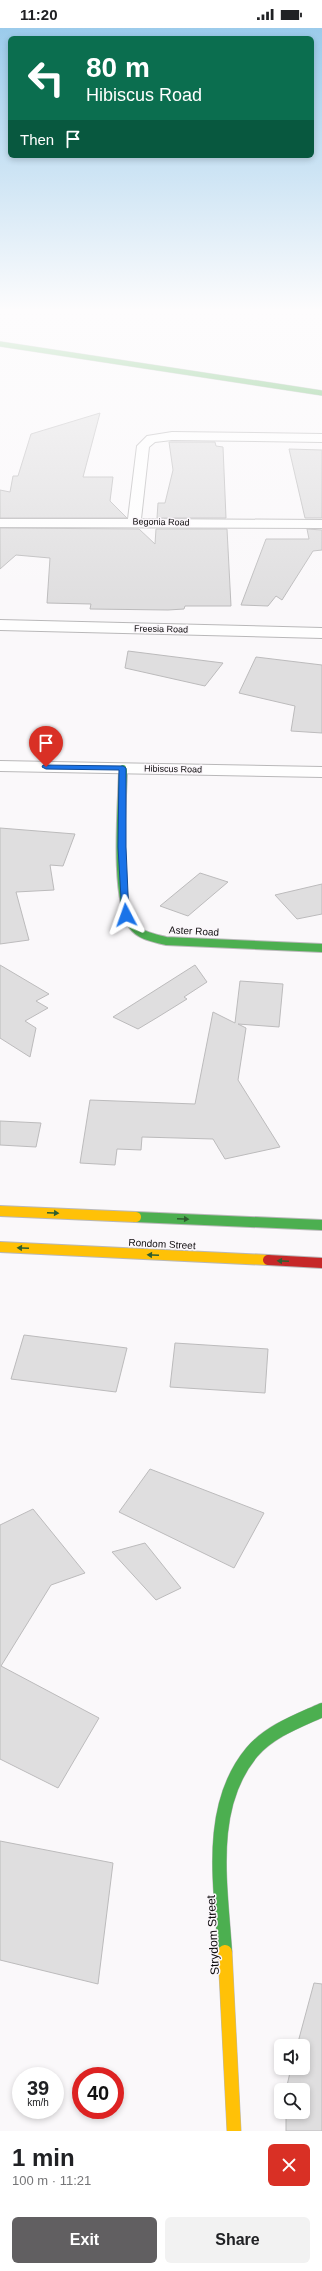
<!DOCTYPE html>
<meta charset="utf-8">
<style>
:root{--surface:#fff;--page:#f2f2f2;--text:#202124;--muted:#757577;--accent:#615f61}
body{margin:0;font-family:Arial,sans-serif;background:var(--page);color:var(--text);height:100vh;display:flex;flex-direction:column;font-size:15px;white-space:nowrap}
*{box-sizing:border-box;margin:0}
p{font-size:13px;color:var(--muted)}
.icon{flex:none;width:22px;height:22px;fill:none;stroke:currentColor;stroke-width:2;stroke-linecap:round;stroke-linejoin:round}
.map{position:relative;height:2103px;overflow:hidden}
.sheet{display:flex;flex-direction:column;background:var(--surface);flex:1}
.sheet>*{flex:none}
.top-card{position:absolute;left:8px;top:8px;width:306px;height:122px;border-radius:6px;box-shadow:0 2px 6px #0003;background:#0b6e4f;color:#fff;overflow:hidden}
.fabs{position:absolute;left:274px;top:2011px;display:grid;gap:8px}
.fabs a{display:grid;place-items:center;width:36px;height:36px;border-radius:6px;background:var(--surface);box-shadow:0 2px 6px #0003;font-size:20px}
.speed{position:absolute;left:12px;top:2039px;display:flex;gap:8px;font-size:20px;font-weight:700;text-align:center}
.speed>*{display:grid;place-content:center;width:52px;height:52px;border-radius:50%;background:var(--surface);box-shadow:0 2px 6px #0003;line-height:1}
.speed small{font-size:10px;font-weight:400}
.speed .limit{border:6px solid #d22;background:#fff;color:#111}
.pin{position:absolute;display:grid;place-items:center;width:34px;height:34px;color:#fff;margin:-41px -17px;border-radius:50% 50% 50% 0;rotate:-45deg;box-shadow:0 0 4px #0007}
.pin .icon{rotate:45deg}
.me{position:absolute;width:44px;margin:-22px;rotate:356deg;stroke-linejoin:round;filter:drop-shadow(0 0 3px #0008)}
.turn{display:flex;align-items:center;gap:14px;height:84px;padding:0 12px;font-size:18px}
.turn .icon{width:52px;height:52px;stroke-width:2.5}
.turn b{display:block;font-size:28px;line-height:34px}
.then{display:flex;align-items:center;height:38px;padding:0 12px;background:#0003;gap:8px;font-size:15px}
.round{display:grid;place-items:center;flex:none;width:42px;height:42px;border-radius:6px;background:var(--page)}
.summary{display:flex;align-items:center;justify-content:space-between;height:68px;padding:0 12px}
h1{font-size:24px;font-weight:700;line-height:30px}
.cta{display:flex;gap:8px;margin-top:auto;padding:8px 12px}
.cta a{flex:1;height:46px;border-radius:6px;background:var(--accent);color:#fff;font-size:16px;font-weight:700;line-height:46px;text-align:center}
.cta a+a{background:var(--page);color:var(--text)}
.status{display:flex;justify-content:space-between;align-items:center;height:28px;padding:0 20px;background:var(--surface);direction:ltr}
.status svg{height:11px;fill:currentColor}
.map>svg:first-child{display:block}
.building{fill:#dfdedf;stroke:#bcbbbc}
.lines{fill:none;stroke-linecap:round;stroke-linejoin:round}
.street-casing{stroke:#b9b8b9;stroke-width:2}
.fast-far4-casing{stroke:#b9b8b9;stroke-width:6}
.fast-far3-casing{stroke:#b9b8b9;stroke-width:7}
.fast-far2-casing{stroke:#b9b8b9;stroke-width:10}
.fast-far1-casing{stroke:#b9b8b9;stroke-width:12}
.fast-casing{stroke:#b9b8b9;stroke-width:15}
.slow-far1-casing{stroke:#b9b8b9;stroke-width:12}
.slow-casing{stroke:#b9b8b9;stroke-width:15}
.jam-casing{stroke:#b9b8b9;stroke-width:12}
.street{fill:#fefefe;fill-rule:evenodd}
.fast-far4{stroke:#4caf50;stroke-width:5}
.fast-far3{stroke:#4caf50;stroke-width:6}
.fast-far2{stroke:#4caf50;stroke-width:8}
.fast-far1{stroke:#4caf50;stroke-width:10}
.fast{stroke:#4caf50;stroke-width:14}
.slow-far1{stroke:#ffc107;stroke-width:10}
.slow{stroke:#ffc107;stroke-width:14}
.jam{stroke:#c62828;stroke-width:10}
.oneway{fill:#2e5e2f}
.route{fill:#1a73e8;stroke:#114b97}
.labels{text-anchor:middle;dominant-baseline:central;stroke-width:3;stroke-linejoin:round;paint-order:stroke}
.far-street-label{font-size:9px;fill:#0f0d0e;stroke:#fbf7fb}
.street-label{font-size:10px;fill:#0f0d0e;stroke:#fbf7fb}
.near-street-label{font-size:12px;fill:#0f0d0e;stroke:#fbf7fb}
</style>
<div class="status"><b>11:20</b><svg viewBox="0 0 49 12"><path d="M0 12V9h3v3zM5 12V6h3v6zM10 12V3h3v9zM15 12V0h3v12zM26 1h20v11H26zM47 4h2v5h-2z"/></svg></div>
<div class="map">
<svg width="322" height="2103" viewBox="0 0 322 2103">
<rect width="100%" height="100%" fill="#faf8fa"/>
<!-- building -->
<g class="building">
<polygon points="100,385 83,449 113,449 110,473 127,490 0,490 0,462 10,464 13,448 18,448 31,406"/>
<polygon points="169,414 215,414 216,418 223,419 226,490 157,490 158,475 165,475 173,442"/>
<polygon points="289,421 322,422 322,490 305,490"/>
<polygon points="0,500 139,501 155,516 156,501 227,501 231,578 185,578 184,581 168,582 90,581 91,576 47,575 50,530 16,527 0,541"/>
<polygon points="307,501 322,502 322,522 313,523 282,572 276,568 268,578 241,577 266,511 309,511"/>
<polygon points="128,623 223,635 205,658 125,640"/>
<polygon points="256,629 322,637 322,705 291,703 295,678 239,665"/>
<polygon points="0,800 75,806 63,838 50,837 54,862 16,864 29,912 0,916"/>
<polygon points="200,845 228,854 188,888 160,878"/>
<polygon points="322,856 322,886 297,891 275,867"/>
<polygon points="0,937 49,966 36,973 48,980 25,993 36,1000 30,1029 0,1010"/>
<polygon points="195,937 207,954 184,969 187,971 158,989 138,1001 113,989"/>
<polygon points="240,953 283,956 279,999 238,996 246,1000 238,1052 280,1119 225,1131 213,1111 142,1109 141,1122 117,1121 115,1137 80,1135 90,1072 195,1076 213,984 235,995"/>
<polygon points="0,1093 41,1095 36,1119 0,1117"/>
<polygon points="24,1307 127,1320 116,1364 11,1351"/>
<polygon points="175,1315 268,1321 265,1365 170,1359"/>
<polygon points="150,1441 264,1485 234,1540 119,1484"/>
<polygon points="33,1481 85,1545 51,1557 1,1638 99,1690 58,1760 0,1731 0,1497"/>
<polygon points="145,1515 181,1560 156,1572 112,1524"/>
<polygon points="0,1813 113,1835 98,1956 0,1932"/>
<polygon points="314,1955 322,1956 322,2103 286,2103 286,2084 303,2084 303,2062 286,2062 291,2040 303,2040 303,2018 297,2018"/>
</g>
<g class="lines">
<!-- street casing -->
<g class="street-casing">
<g id="street">
<polygon points="172,404 322,406 322,414 172,412 155,414 149,419 141,491 322,492 322,500 0,499 0,491 128,491 137,418 147,408"/>
<polygon points="0,592 322,600 322,610 0,602"/>
<polygon points="0,733 322,739 322,749 0,743"/>
</g>
</g>
<!-- fast-far4 casing -->
<g class="fast-far4-casing">
<polyline id="fast-far4" points="0,316 322,365"/>
</g>
<!-- fast-far3 casing -->
<g class="fast-far3-casing">
<polyline id="fast-far3" points="123,744 123,740"/>
</g>
<!-- fast-far2 casing -->
<g class="fast-far2-casing">
<path id="fast-far2" d="M123,743c-1,37 -9,125 10,155 7,10 22,12 33,15l156,7"/>
</g>
<!-- fast-far1 casing -->
<g class="fast-far1-casing">
<polyline id="fast-far1" points="136,1189 322,1197"/>
</g>
<!-- fast casing -->
<g class="fast-casing">
<path id="fast" d="M225,1924c-4,-66 -19,-145 27,-200 18,-21 46,-31 70,-42"/>
</g>
<!-- slow-far1 casing -->
<g class="slow-far1-casing">
<g id="slow-far1">
<polyline points="0,1183 136,1189"/>
<polyline points="0,1219 268,1232"/>
</g>
</g>
<!-- slow casing -->
<g class="slow-casing">
<polyline id="slow" points="225,1924 234,2103"/>
</g>
<!-- jam casing -->
<g class="jam-casing">
<polyline id="jam" points="268,1232 322,1235"/>
</g>
<!-- street -->
<use href="#street" class="street"/>
<!-- fast-far4 -->
<use href="#fast-far4" class="fast-far4"/>
<!-- fast-far3 -->
<use href="#fast-far3" class="fast-far3"/>
<!-- fast-far2 -->
<use href="#fast-far2" class="fast-far2"/>
<!-- fast-far1 -->
<use href="#fast-far1" class="fast-far1"/>
<!-- fast -->
<use href="#fast" class="fast"/>
<!-- slow-far1 -->
<use href="#slow-far1" class="slow-far1"/>
<!-- slow -->
<use href="#slow" class="slow"/>
<!-- jam -->
<use href="#jam" class="jam"/>
</g>
<!-- one-way arrows -->
<defs><path id="oneway-solid" d="M-6-.8H1V-3.2L6.5 0L1 3.2V.8H-6Z"/></defs>
<g class="oneway">
<use href="#oneway-solid" transform="translate(53 1185) rotate(3)"/>
<use href="#oneway-solid" transform="translate(183 1191) rotate(2)"/>
<use href="#oneway-solid" transform="translate(23 1220) rotate(-177)"/>
<use href="#oneway-solid" transform="translate(153 1227) rotate(-177)"/>
<use href="#oneway-solid" transform="translate(283 1233) rotate(-177)"/>
</g>
<!-- sky -->
<linearGradient id="sky" x2="0" y2="1"><stop stop-color="#9bcbeb"/><stop offset="0.49" stop-color="#fdfcfd"/><stop offset="1" stop-color="#fdfcfd" stop-opacity="0"/></linearGradient>
<rect width="322" height="576" fill="url(#sky)"/>
<!-- route -->
<polygon class="route" points="43,737 123,738 126,740 126,819 129,889 122,887 118,819 119,742 46,741 42,739"/>
<g class="labels">
<!-- far-street labels -->
<g class="far-street-label">
<text transform="translate(161 494) rotate(1)">Begonia Road</text>
<text transform="translate(161 601) rotate(1)">Freesia Road</text>
<text transform="translate(173 741) rotate(1)">Hibiscus Road</text>
</g>
<!-- street labels -->
<g class="street-label">
<text transform="translate(194 903) rotate(3)">Aster Road</text>
<text transform="translate(162 1216) rotate(3)">Rondom Street</text>
</g>
<!-- near-street labels -->
<g class="near-street-label">
<text transform="translate(213 1907) rotate(-93)">Strydom Street</text>
</g>
</g>
</svg>
<div class="fabs">
<a><svg class="icon" aria-label="sound" viewBox="0 0 24 24"><path d="M4 9h4l5-4v14l-5-4H4zM17 9q2 3 0 6"/></svg></a>
<a><svg class="icon" aria-label="search" viewBox="0 0 24 24"><circle cx="10" cy="10" r="6"/><path d="M15 15l6 6"/></svg></a>
</div>
<div class="speed"><div>39<small>km/h</small></div><div class="limit">40</div></div>
<div class="pin" style="left:46px;top:739px;background:#d93025"><svg class="icon" aria-label="arrive" viewBox="0 0 24 24"><path d="M6 21V4h12l-3 4 3 4H6"/></svg></div>
<svg class="me" style="left:126px;top:887px" viewBox="-20 -20 40 40"><path d="M0-17L14 15 0 8-14 15z" fill="#1a73e8" stroke="#fff" stroke-width="4"/></svg>
<div class="top-card">
<div class="turn"><svg class="icon" aria-label="left" viewBox="0 0 24 24"><path d="M17 20v-9H6M10 6l-5 5 5 5"/></svg><div><b>80 m</b>Hibiscus Road</div></div>
<div class="then">Then<svg class="icon" aria-label="arrive" viewBox="0 0 24 24"><path d="M6 21V4h12l-3 4 3 4H6"/></svg></div>
</div>
</div>
<section class="sheet">
<div class="summary"><div><h1>1 min</h1><p>100 m · 11:21</p></div><a class="round" style="background:#d93025;color:#fff"><svg class="icon" aria-label="close" viewBox="0 0 24 24"><path d="M6 6l12 12M18 6L6 18"/></svg></a></div>
<div class="cta"><a>Exit</a><a>Share</a></div>
</section>
